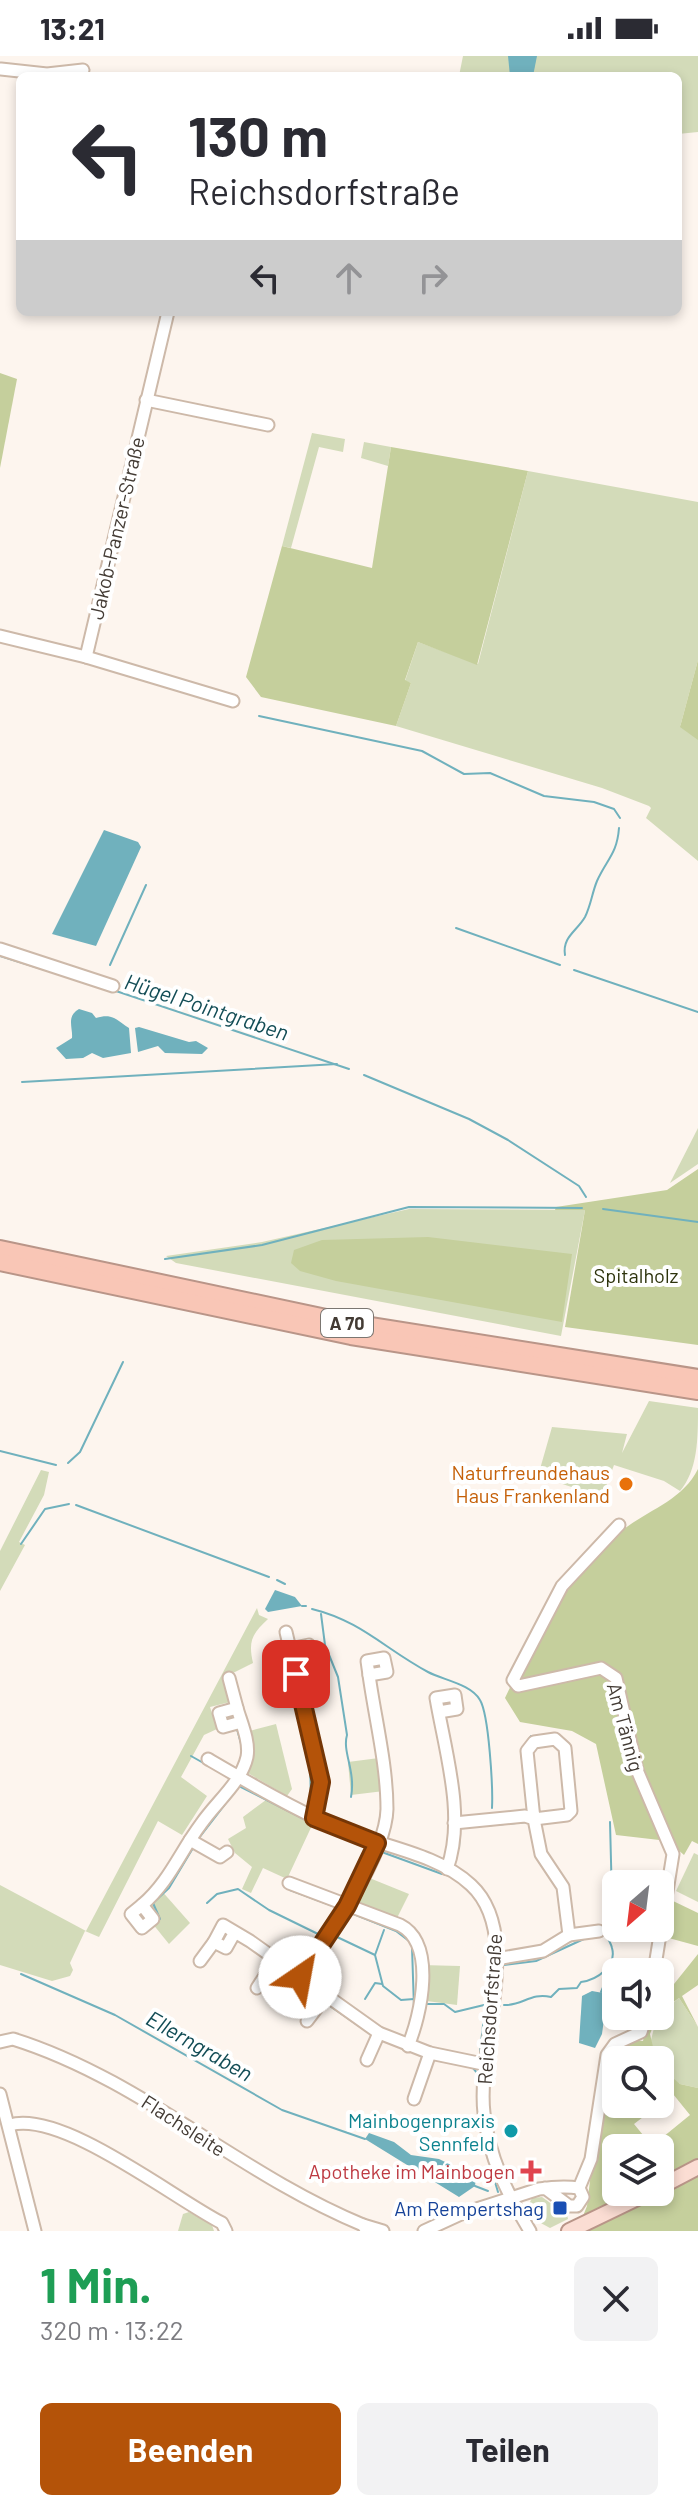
<!DOCTYPE html>
<html lang="de">
<meta charset="utf-8">
<style>
:root{--surface:#fff;--page:#f2f2f3;--text:#2b2b33;--muted:#7c7c81;--accent:#b45309}
body{margin:0;font-family:Barlow,sans-serif;background:var(--page);color:var(--text);height:100vh;display:flex;flex-direction:column;font-size:30px;white-space:nowrap}
*{box-sizing:border-box;margin:0}
p{font-size:26px;color:var(--muted)}
.icon{flex:none;width:44px;height:44px;fill:none;stroke:currentColor;stroke-width:2;stroke-linecap:round;stroke-linejoin:round}
.map{position:relative;height:2175px;overflow:hidden}
.side{display:flex;flex-direction:column;background:var(--surface);flex:1}
.side>*{flex:none}
.top-card{position:absolute;left:16px;top:16px;width:666px;height:244px;border-radius:12px;box-shadow:0 4px 12px #0003;background:#fff;color:var(--text);overflow:hidden}
.needle{width:52px;rotate:208deg}
.controls{position:absolute;left:602px;top:1814px;display:grid;gap:16px}
.controls a{display:grid;place-items:center;width:72px;height:72px;border-radius:12px;background:var(--surface);box-shadow:0 4px 12px #0003;font-size:40px}
.pin{position:absolute;display:grid;place-items:center;width:68px;height:68px;color:#fff;margin:-34px;border-radius:16px;box-shadow:0 4px 12px #0006}
.me{position:absolute;width:88px;margin:-44px;rotate:33deg;stroke-linejoin:round;filter:drop-shadow(0 0 6px #0008)}
.turn{display:flex;align-items:center;gap:28px;height:168px;padding:0 40px;font-size:36px}
.turn .icon{width:104px;height:104px;stroke-width:2.5}
.turn b{display:block;font-size:56px;line-height:68px}
.lanes{display:flex;align-items:center;height:76px;padding:0 40px;background:#0003;justify-content:center;gap:40px;direction:ltr}
.lanes .off{opacity:.35}
.round{display:grid;place-items:center;flex:none;width:84px;height:84px;border-radius:12px;background:var(--page)}
.head{display:flex;align-items:center;justify-content:space-between;height:136px;padding:0 40px}
h1{font-size:48px;font-weight:700;line-height:60px;color:#1e9e55}
.cta{display:flex;gap:16px;margin-top:auto;padding:16px 40px}
.cta a{flex:1;height:92px;border-radius:12px;background:var(--accent);color:#fff;font-size:32px;font-weight:700;line-height:92px;text-align:center}
.cta a+a{background:var(--page);color:var(--text)}
.status{display:flex;justify-content:space-between;align-items:center;height:56px;padding:0 40px;background:var(--surface);direction:ltr}
.status svg{height:22px;fill:currentColor}
.map>svg:first-child{display:block}
.green{fill:#d3dbb9}
.forest{fill:#c5cf9c;fill-rule:evenodd}
.water{fill:#70b1bd}
.lines{fill:none;stroke-linecap:round;stroke-linejoin:round}
.stream{stroke:#70b1bd;stroke-width:2}
.minor-casing{stroke:#cdb9a9;stroke-width:15}
.major-casing{stroke:#b99588;stroke-width:18}
.highway-casing{stroke:#b99588;stroke-width:20}
.minor{stroke:#fff;stroke-width:11}
.major{stroke:#fbddd3;stroke-width:14}
.highway{stroke:#f9c6b6;stroke-width:16}
.route-casing{stroke:#753606;stroke-width:20}
.route{stroke:#b45309;stroke-width:14}
.food-dot{fill:#e8710a;stroke:#fff;stroke-width:3}
.culture-dot{fill:#0f9aa8;stroke:#fff;stroke-width:3}
.health-dot{fill:#e0444e;stroke:#fff;stroke-width:3}
.transit-dot{fill:#1a4fb4;stroke:#fff;stroke-width:3}
.labels{text-anchor:middle;dominant-baseline:central;stroke-width:8;stroke-linejoin:round;paint-order:stroke}
.shield{fill:#fff;stroke:#7b7671;stroke-width:2}
.shield-label{font-size:18px;font-weight:bold;fill:#433b34}
.street-label{font-size:20px;fill:#433b34;stroke:#fff}
.park-label{font-size:20px;fill:#2d330c;stroke:#fff}
.food-label{font-size:20px;fill:#c56008;stroke:#fff;text-anchor:end}
.culture-label{font-size:20px;fill:#0d838f;stroke:#fff;text-anchor:end}
.health-label{font-size:20px;fill:#be3a42;stroke:#fff;text-anchor:end}
.transit-label{font-size:20px;fill:#164399;stroke:#fff;text-anchor:end}
.water-label{font-size:22px;font-style:italic;fill:#134d56;stroke:#fff}
</style>
<div class="status"><b>13:21</b><svg viewBox="0 0 49 12"><path d="M0 12V9h3v3zM5 12V6h3v6zM10 12V3h3v9zM15 12V0h3v12zM26 1h20v11H26zM47 4h2v5h-2z"/></svg></div>
<div class="map">
<svg width="698" height="2175" viewBox="0 0 698 2175">
<rect width="100%" height="100%" fill="#fdf5ee"/>
<!-- green -->
<g class="green">
<polygon points="463,0 698,0 698,76 678,78 678,20 672,20 672,16 629,20 459,20"/>
<polygon points="312,377 345,383 343,396 319,391 291,492 282,490"/>
<polygon points="364,386 391,391 388,410 361,402"/>
<polygon points="528,415 698,446 698,604 680,671 698,633 698,805 646,762 651,752 649,750 602,732 396,670 411,627 405,625 418,586 478,608"/>
<polygon points="698,1072 698,1108 670,1127"/>
<polygon points="409,1153 585,1154 561,1280 176,1207 166,1200 262,1186"/>
<path d="M649,1345l49,7c0,30 0,62 -18,83l-16,-10 -50,-16 -12,32 -64,-21 14,-49 75,7 -5,19z"/>
<polygon points="41,1414 49,1416 44,1439 19,1486 25,1489 0,1535 0,1495"/>
<path d="M257,1552l2,7 9,4c-16,15 -20,22 -15,44l-28,14 5,25 -20,5 7,22 -13,6 -23,42 26,19 -25,39 -24,-14 -59,116 -14,-6 -15,32 3,7 -3,6 -18,5 -52,-16v-80l86,46z"/>
<polygon points="276,1668 292,1733 287,1740 246,1716 246,1676"/>
<polygon points="379,1702 384,1735 351,1739 348,1706"/>
<polygon points="270,1741 315,1763 287,1823 263,1812 251,1837 242,1833 252,1811 235,1797 228,1783 246,1772 243,1761"/>
<polygon points="694,1797 698,1799 698,1846 676,1835"/>
<polygon points="367,1821 409,1838 396,1864 360,1849 357,1843"/>
<polygon points="160,1833 190,1867 169,1888 152,1867 146,1847"/>
<polygon points="421,1909 460,1910 457,1949 419,1944"/>
<polygon points="679,1942 698,1971 698,2032 680,2028 668,2020 660,2012 650,1988 657,1960"/>
<polygon points="542,2141 567,2159 568,2163 550,2172 537,2165 528,2150 532,2142"/>
<polygon points="189,2156 212,2169 214,2175 178,2175 183,2158"/>
</g>
<!-- forest -->
<g class="forest">
<polygon points="0,317 17,323 0,412"/>
<polygon points="391,391 528,415 477,609 418,586 405,624 411,627 396,670 261,641 246,621 282,490 372,512"/>
<polygon points="698,604 698,684 680,671"/>
<polygon points="698,1113 698,1289 565,1271 585,1154 555,1154 556,1151 667,1134"/>
<polygon points="428,1181 572,1198 562,1266 336,1225 300,1215 291,1207 294,1194 322,1184"/>
<path d="M698,1413v375l-6,-3 -8,14 -16,-14 -52,-6 -20,-91 -24,-13 -52,-9 -15,-24c27,-57 64,-120 112,-163 26,-24 64,-32 81,-66z"/>
<polygon points="671,1844 698,1857 698,1890 665,1881"/>
<polygon points="698,1898 698,1929 682,1940 698,1971 679,1942 660,1956 660,1932 670,1933"/>
<path d="M648,1960h9l-7,18 6,26h-40v44h44l-26,20 18,22 38,-31 -17,-21 -13,10v-37l20,17 18,4v143h-121l10,-25 6,-51 20,-104 22,-11 8,1zM616,2092h44v44h-44z"/>
</g>
<!-- water -->
<g class="water">
<polygon points="508,0 537,0 533,20 510,20"/>
<polygon points="104,774 138,786 141,791 96,890 52,878"/>
<path d="M79,953l13,4 4,5c17,-5 20,2 33,10l2,25 -28,5 -11,-5 -9,5 -17,1 -10,-11 16,-10c1,-10 -6,-22 7,-29z"/>
<polygon points="139,971 189,986 196,985 208,992 202,998 165,997 158,990 138,996 135,972"/>
<polygon points="275,1534 295,1541 302,1550 268,1556 265,1553"/>
<polygon points="592,1935 603,1937 607,1941 602,1978 595,1992 579,1987 582,1940"/>
<polygon points="369,2077 394,2086 411,2099 439,2103 476,2121 475,2130 459,2141 365,2083"/>
</g>
<g class="lines">
<!-- stream -->
<g class="stream">
<polyline points="259,660 422,695 464,718 490,717 544,740 594,746 614,753 620,762"/>
<polyline points="456,872 560,909"/>
<path d="M565,899c-3,-18 12,-24 20,-38 6,-12 7,-24 12,-36 10,-22 20,-27 22,-53"/>
<polyline points="0,900 45,914"/>
<polyline points="110,909 146,829"/>
<polyline points="574,914 698,956"/>
<polyline points="113,934 349,1013"/>
<polyline points="364,1019 469,1063 508,1084 579,1130 586,1141"/>
<polyline points="22,1026 337,1008"/>
<polyline points="603,1153 698,1166"/>
<polyline points="165,1203 262,1189 409,1151 582,1152"/>
<polyline points="0,1395 56,1409"/>
<polyline points="68,1407 80,1396 123,1306"/>
<polyline points="76,1449 269,1521"/>
<polyline points="21,1488 45,1453 69,1448"/>
<polyline points="277,1524 285,1528"/>
<polyline points="302,1550 306,1550"/>
<path d="M312,1553c49,12 73,40 116,63 15,8 43,12 52,28 9,15 13,88 12,108"/>
<path d="M321,1558l4,31 13,32 9,58c-5,17 9,36 4,62"/>
<polyline points="286,1600 310,1706 311,1746"/>
<polyline points="237,1673 242,1691"/>
<polyline points="191,1700 230,1722"/>
<polyline points="239,1730 304,1763 373,1793"/>
<polyline points="527,1749 521,1695 531,1680"/>
<polyline points="531,1778 534,1792"/>
<polyline points="199,1782 233,1738"/>
<polyline points="459,1792 460,1772 527,1766"/>
<polyline points="379,1795 442,1818"/>
<polyline points="290,1834 341,1853"/>
<polyline points="207,1847 217,1838 238,1833 269,1854 318,1878"/>
<polyline points="351,1857 396,1875 409,1885"/>
<polyline points="160,1863 153,1847 169,1832 193,1792"/>
<polyline points="335,1880 375,1899 383,1930 401,1944 414,1943"/>
<polyline points="334,1882 350,1857"/>
<polyline points="243,1888 256,1896"/>
<polyline points="412,1891 414,1952"/>
<polyline points="375,1899 384,1874"/>
<polyline points="504,1909 536,1905 586,1882"/>
<polyline points="622,1916 627,1916"/>
<polyline points="310,1917 321,1901"/>
<polyline points="21,1918 115,1959 282,2054 365,2083"/>
<polyline points="296,1924 319,1942"/>
<polyline points="601,1936 607,1922 616,1917"/>
<polyline points="365,1943 375,1927 382,1928"/>
<polyline points="327,1948 372,1979"/>
<polyline points="427,1948 444,1948 455,1956 484,1949"/>
<path d="M504,1949c18,1 27,-13 47,-8l8,-8 18,-1 4,-6c16,-2 36,-16 31,-34 -1,-5 -4,-8 -5,-13l4,-11 -5,-9 6,-15 -2,-78"/>
<polyline points="383,1984 394,1989"/>
<polyline points="411,1995 423,2000"/>
<polyline points="480,1995 491,1902"/>
<polyline points="440,2005 458,2008"/>
<polyline points="473,2012 478,2018 478,2040"/>
<polyline points="483,2083 488,2103"/>
<polyline points="492,2116 498,2136"/>
<polyline points="475,2130 488,2135"/>
</g>
<!-- minor casing -->
<g class="minor-casing">
<g id="minor">
<polyline points="1,13 47,18 83,14"/>
<polyline points="146,344 268,369"/>
<polyline points="0,580 86,601 233,645"/>
<polyline points="86,601 168,256"/>
<polyline points="0,893 113,930"/>
<polyline points="619,1469 562,1530 513,1624 518,1630 601,1612 616,1622 637,1714 673,1798 654,1916"/>
<polyline points="286,1576 290,1593"/>
<polygon points="309,1589 312,1604 294,1608 290,1593"/>
<polygon points="384,1602 387,1616 369,1619 367,1605"/>
<polyline points="294,1608 321,1726 314,1762"/>
<polyline points="229,1622 237,1652"/>
<path d="M439,1656l18,-3 -2,-14 -19,3c9,53 30,119 11,171"/>
<polygon points="555,1683 565,1692 571,1755 567,1759 534,1763 527,1695 534,1686"/>
<path d="M208,1703c43,25 84,49 129,69 42,18 100,25 134,57 54,50 5,161 13,228 5,45 23,80 46,118"/>
<polyline points="454,1767 525,1760 534,1763 541,1798 563,1831 569,1879 543,1895 496,1903"/>
<polyline points="190,1784 220,1801 227,1796"/>
<path d="M289,1827l111,42c37,19 21,90 8,121"/>
<path d="M142,1849c27,-23 38,-53 59,-81 15,-22 40,-41 46,-67 3,-15 -6,-35 -10,-49l-18,5 4,14 18,-5"/>
<polygon points="142,1849 153,1863 142,1872 131,1858"/>
<polyline points="235,1876 226,1892 214,1886 223,1869 250,1885 379,1977 430,1997 483,2008"/>
<polyline points="569,1879 599,1875"/>
<polyline points="200,1905 214,1886"/>
<path d="M300,1921c27,-38 86,-121 87,-168 0,-44 -12,-91 -18,-134"/>
<polyline points="257,1932 276,1903"/>
<polyline points="307,1965 326,1940"/>
<path d="M0,1986l13,-3c128,40 226,135 350,186l4,6"/>
<polyline points="367,2004 379,1977"/>
<polyline points="0,2038 35,2175"/>
<polyline points="414,2043 430,1997"/>
<path d="M10,2069c52,-15 163,73 212,98l4,8"/>
<polyline points="579,2132 591,2103 607,1999 615,1988 641,1976 646,1960"/>
<polyline points="363,2169 383,2175"/>
<path d="M424,2175l37,-17 78,-25c13,-2 27,-3 40,-1l4,9 -6,9h-8l-24,-18"/>
</g>
</g>
<!-- major casing -->
<g class="major-casing">
<g id="major">
<polyline points="660,2131 698,2111"/>
<polyline points="569,2175 650,2136"/>
</g>
</g>
<!-- highway casing -->
<g class="highway-casing">
<g id="highway">
<polyline points="0,1193 345,1266 698,1322"/>
<polyline points="0,1206 351,1280 698,1335"/>
</g>
</g>
<!-- minor -->
<use href="#minor" class="minor"/>
<!-- major -->
<use href="#major" class="major"/>
<!-- highway -->
<use href="#highway" class="highway"/>
</g>
<g class="lines">
<!-- route casing -->
<g class="route-casing">
<polyline id="route" points="296,1618 321,1726 314,1762 377,1787 347,1850 300,1921"/>
</g>
<!-- route -->
<use href="#route" class="route"/>
</g>
<!-- markers -->
<circle class="food-dot" cx="626" cy="1428" r="8"/>
<circle class="culture-dot" cx="511" cy="2075" r="8"/>
<path class="health-dot" d="M527 2103h8v8h8v8h-8v8h-8v-8h-8v-8h8z"/>
<rect class="transit-dot" x="552" y="2144" width="16" height="16" rx="4"/>
<g class="labels">
<!-- shield labels -->
<rect class="shield" x="321" y="1253" width="52" height="28" rx="6"/>
<g class="shield-label">
<text x="347" y="1267">A 70</text>
</g>
<!-- street labels -->
<g class="street-label">
<text transform="translate(116 472) rotate(-77)">Jakob-Panzer-Straße</text>
<text transform="translate(626 1671) rotate(75)">Am Tännig</text>
<text transform="translate(489 1953) rotate(-86)">Reichsdorfstraße</text>
<text transform="translate(184 2069) rotate(33)">Flachsleite</text>
</g>
<!-- park labels -->
<g class="park-label">
<text x="636" y="1219">Spitalholz</text>
</g>
<!-- food labels -->
<g class="food-label">
<text x="610" y="1416">Naturfreundehaus<tspan x="610" dy="23">Haus Frankenland</tspan></text>
</g>
<!-- culture labels -->
<g class="culture-label">
<text x="495" y="2064">Mainbogenpraxis<tspan x="495" dy="23">Sennfeld</tspan></text>
</g>
<!-- health labels -->
<g class="health-label">
<text x="515" y="2115">Apotheke im Mainbogen</text>
</g>
<!-- transit labels -->
<g class="transit-label">
<text x="544" y="2152">Am Rempertshag</text>
</g>
<!-- water labels -->
<g class="water-label">
<text transform="translate(207 950) rotate(18)">Hügel Pointgraben</text>
<text transform="translate(200 1989) rotate(30)">Ellerngraben</text>
</g>
</g>
</svg>
<div class="controls">
<a><svg class="needle" viewBox="-14 -14 28 28"><path d="M0-13l5 13h-10z" fill="#e53935"/><path d="M0 13l5-13h-10z" fill="#7c7c81"/></svg></a>
<a><svg class="icon" aria-label="sound" viewBox="0 0 24 24"><path d="M4 9h4l5-4v14l-5-4H4zM17 9q2 3 0 6"/></svg></a>
<a><svg class="icon" aria-label="search" viewBox="0 0 24 24"><circle cx="10" cy="10" r="6"/><path d="M15 15l6 6"/></svg></a>
<a><svg class="icon" aria-label="layers" viewBox="0 0 24 24"><path d="M12 4l9 5-9 5-9-5zM3 14l9 5 9-5"/></svg></a>
</div>
<div class="pin" style="left:296px;top:1618px;background:#d93025"><svg class="icon" aria-label="arrive" viewBox="0 0 24 24"><path d="M6 21V4h12l-3 4 3 4H6"/></svg></div>
<svg class="me" style="left:300px;top:1921px" viewBox="-20 -20 40 40"><circle r="19" fill="#fff"/><path d="M0-13L10 11 0 6-10 11z" fill="#b45309"/></svg>
<div class="top-card">
<div class="turn"><svg class="icon" aria-label="left" viewBox="0 0 24 24"><path d="M17 20v-9H6M10 6l-5 5 5 5"/></svg><div><b>130 m</b>Reichsdorfstraße</div></div>
<div class="lanes"><svg class="icon" aria-label="left" viewBox="0 0 24 24"><path d="M17 20v-9H6M10 6l-5 5 5 5"/></svg><svg class="icon off" aria-label="ahead" viewBox="0 0 24 24"><path d="M12 20V5M6 11l6-6 6 6"/></svg><svg class="icon off" aria-label="right" viewBox="0 0 24 24"><path d="M7 20v-9h11M14 6l5 5-5 5"/></svg></div>
</div>
</div>
<section class="side">
<div class="head"><div><h1>1 Min.</h1><p>320 m · 13:22</p></div><a class="round"><svg class="icon" aria-label="close" viewBox="0 0 24 24"><path d="M6 6l12 12M18 6L6 18"/></svg></a></div>
<div class="cta"><a>Beenden</a><a>Teilen</a></div>
</section>
